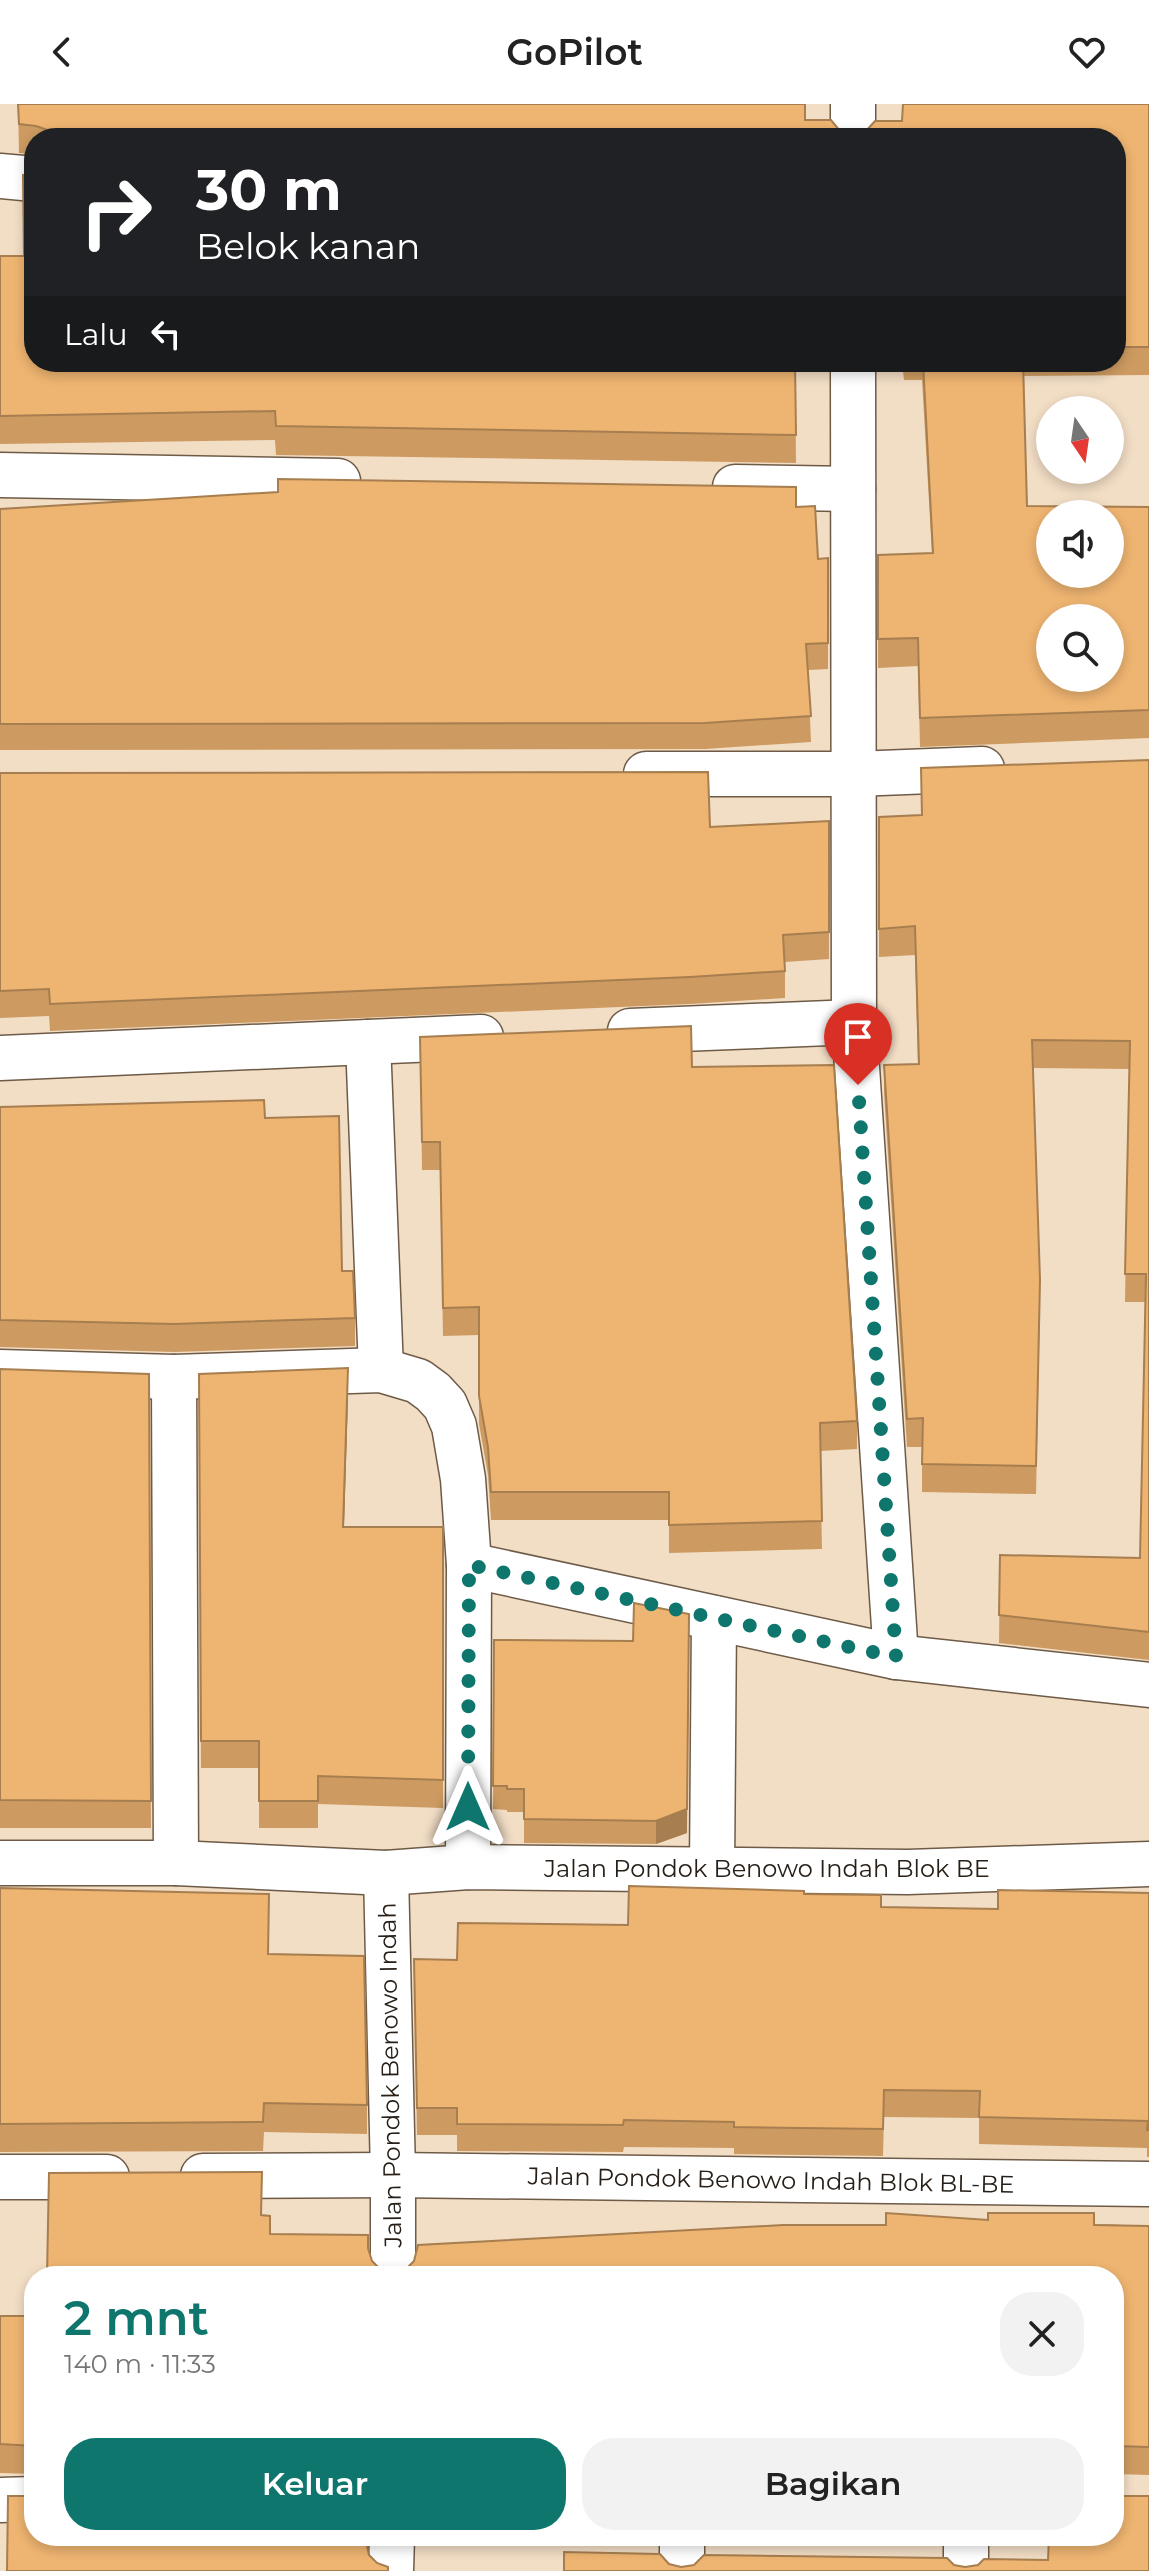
<!DOCTYPE html>
<html lang="id">
<meta charset="utf-8">
<style>
:root{--surface:#fff;--page:#f2f2f2;--text:#222;--muted:#767676;--accent:#0f766e}
body{margin:0;font-family:Montserrat,sans-serif;background:var(--page);color:var(--text);height:100vh;display:flex;flex-direction:column;font-size:30px;white-space:nowrap}
*{box-sizing:border-box;margin:0}
p{font-size:26px;color:var(--muted)}
.icon{flex:none;width:44px;height:44px;fill:none;stroke:currentColor;stroke-width:2;stroke-linecap:round;stroke-linejoin:round}
.map{position:relative;flex:1;overflow:hidden}
.panel{position:absolute;left:24px;top:2162px;width:1100px;height:280px;display:flex;flex-direction:column;background:var(--surface);border-radius:32px;box-shadow:0 4px 12px #0003}
.panel>*{flex:none}
.guide{position:absolute;left:24px;top:24px;width:1102px;height:244px;border-radius:32px;box-shadow:0 4px 12px #0003;background:#202124;color:#fff;overflow:hidden}
.needle{width:52px;rotate:167deg}
.fabs{position:absolute;left:1036px;top:292px;display:grid;gap:16px}
.fabs a{display:grid;place-items:center;width:88px;height:88px;border-radius:50%;background:var(--surface);box-shadow:0 4px 12px #0003;font-size:40px}
.pin{position:absolute;display:grid;place-items:center;width:68px;height:68px;color:#fff;margin:-82px -34px;border-radius:50% 50% 50% 0;rotate:-45deg;box-shadow:0 0 8px #0007}
.pin .icon{rotate:45deg}
.me{position:absolute;width:88px;margin:-44px;rotate:0deg;stroke-linejoin:round;filter:drop-shadow(0 0 6px #0008)}
.turn{display:flex;align-items:center;gap:28px;height:168px;padding:0 40px;font-size:36px}
.turn .icon{width:104px;height:104px;stroke-width:2.5}
.turn b{display:block;font-size:56px;line-height:68px}
.then{display:flex;align-items:center;height:76px;padding:0 40px;background:#0003;gap:16px;font-size:30px}
.round{display:grid;place-items:center;flex:none;width:84px;height:84px;border-radius:32px;background:var(--page)}
.headline{display:flex;align-items:center;justify-content:space-between;height:136px;padding:0 40px}
h1{font-size:48px;font-weight:600;line-height:60px;color:var(--accent)}
.button{display:flex;gap:16px;margin-top:auto;padding:16px 40px}
.button a{flex:1;height:92px;border-radius:32px;background:var(--accent);color:#fff;font-size:32px;font-weight:600;line-height:92px;text-align:center}
.button a+a{background:var(--page);color:var(--text)}
header{display:flex;justify-content:space-between;align-items:center;height:104px;padding:0 40px;background:var(--surface);font-size:36px;font-weight:600}
.map>svg:first-child{display:block}
.lines{fill:none;stroke-linecap:round;stroke-linejoin:round}
.street-casing{stroke:#6e5b47;stroke-width:47}
.street{stroke:#fff;stroke-width:44}
.wall{fill:#cd9b61}
.shaded-wall{fill:#a77e4f}
.building{fill:#eeb471;stroke:#a77e4f;stroke-width:2;fill-rule:evenodd}
.route{stroke:#0f766e;stroke-width:14;stroke-dasharray:0 25.2}
.labels{text-anchor:middle;dominant-baseline:central;stroke-width:8;stroke-linejoin:round;paint-order:stroke}
.street-label{font-size:24px;fill:#282018;stroke:#fff}
</style>
<header><svg class="icon" aria-label="back" viewBox="0 0 24 24"><path d="M15 5l-7 7 7 7"/></svg>GoPilot<svg class="icon" aria-label="heart" viewBox="0 0 24 24"><path d="M12 20l-8-8c-3-5 5-10 8-4 3-6 11-1 8 4z"/></svg></header>
<div class="map">
<svg width="1149" height="2467" viewBox="0 0 1149 2467">
<rect width="100%" height="100%" fill="#f2ddc5"/>
<g class="lines">
<!-- street casing -->
<g class="street-casing">
<g id="street">
<polyline points="853,0 853,34"/>
<polyline points="0,72 34,75"/>
<polyline points="853,258 854,918 896,1553"/>
<polyline points="0,371 338,377"/>
<polyline points="735,383 853,385"/>
<polyline points="646,670 855,670 982,665"/>
<polyline points="630,927 854,918"/>
<polyline points="368,938 381,1266"/>
<polyline points="0,954 481,933"/>
<polyline points="0,1268 174,1273 381,1266 418,1277 433,1288 445,1301 454,1322 463,1375 469,1461 468,1763"/>
<polyline points="174,1273 176,1759"/>
<polyline points="469,1461 896,1553 1149,1581"/>
<polyline points="0,1759 176,1759 386,1769 468,1763 908,1768 1149,1760"/>
<polyline points="712,1766 714,1514"/>
<polyline points="386,1769 393,2071 393,2172"/>
<polyline points="203,2072 393,2071 1149,2080"/>
<polyline points="0,2073 107,2073"/>
<polyline points="0,2396 34,2395"/>
<polyline points="682,2432 682,2467"/>
<polyline points="966,2432 966,2467"/>
<polyline points="391,2467 392,2432"/>
</g>
</g>
<!-- street -->
<use href="#street" class="street"/>
</g>
<!-- wall -->
<g class="wall">
<polygon points="18,0 805,16 852,31 902,17 1149,0 1149,271 1024,272 1027,402 1149,403 1149,634 920,643 918,562 878,564 878,451 932,449 922,276 904,276 902,258 1116,258 1116,34 34,34 34,50 19,49"/>
<polygon points="0,152 795,258 796,359 276,351 275,336 0,340"/>
<polygon points="796,403 818,455 828,454 828,565 808,566 811,638 705,645 0,646 0,405"/>
<polygon points="1149,656 1149,1556 999,1539 1000,1451 1140,1454 1145,1198 1125,1198 1129,965 1033,964 1040,1205 1036,1390 922,1388 922,1343 907,1343 884,989 884,961 918,960 915,851 879,853 879,713 921,711"/>
<polygon points="0,669 710,723 829,717 829,855 785,858 785,894 690,900 50,927 49,912 0,914"/>
<polygon points="420,933 692,963 857,1317 857,1345 820,1347 822,1445 669,1449 669,1416 491,1416 488,1371 479,1320 479,1231 443,1232 440,1066 422,1066"/>
<polygon points="0,1003 265,1014 342,1167 355,1214 355,1242 174,1248 0,1243"/>
<polygon points="0,1265 149,1270 151,1724 0,1724"/>
<polygon points="199,1270 348,1292 344,1423 443,1423 443,1704 318,1700 318,1724 259,1724 259,1664 201,1664"/>
<polygon points="494,1536 687,1729 656,1740 524,1739 524,1708 507,1708 507,1706 493,1705"/>
<polygon points="0,1784 269,1790 268,1850 367,2001 367,2030 264,2028 263,2047 0,2048"/>
<polygon points="1149,1789 1149,2053 1147,2053 1147,2044 979,2040 979,2014 884,2013 883,2052 734,2050 734,2044 624,2043 623,2048 457,2047 457,2031 417,2031 414,1855 457,1856 628,1821 804,1790 881,1803 998,1805"/>
<polygon points="262,2111 270,2130 368,2144 372,2157 381,2166 392,2168 886,2121 988,2116 1149,2122 1149,2371 1114,2370 1114,2172 47,2172"/>
<polygon points="0,2212 34,2212 34,2370 0,2369"/>
</g>
<!-- shaded-wall -->
<g class="shaded-wall">
<polygon points="348,1264 348,1292 343,1450 343,1423"/>
<polygon points="689,1510 687,1729 656,1740 656,1717"/>
<polygon points="1114,2342 1115,2342 1114,2370"/>
</g>
<!-- building -->
<g class="building">
<polygon points="18,0 805,0 805,16 831,16 840,27 852,31 866,27 875,17 902,17 903,0 1149,0 1149,243 1116,243 1116,34 55,34 48,26 36,22 19,20"/>
<polygon points="34,70 34,258 795,258 796,331 276,322 275,307 0,312 0,152 24,152 23,71"/>
<path d="M923,258h100l4,144 122,1v203l-229,8 -2,-80 -40,1v-84l55,-2zM1050,410h60v60h-60zM1050,514h60v60h-60z"/>
<polygon points="278,375 796,383 796,403 815,402 818,455 828,454 828,539 806,540 811,612 705,619 0,620 0,405 278,388"/>
<polygon points="1149,656 1149,1528 999,1511 1000,1451 1140,1454 1146,1170 1125,1170 1130,937 1032,936 1040,1176 1036,1362 922,1360 923,1314 907,1315 884,961 919,960 915,822 879,825 879,713 922,711 921,664"/>
<polygon points="708,668 710,723 829,717 829,828 783,831 785,867 690,873 50,900 49,885 0,887 0,669"/>
<polygon points="691,922 692,963 834,961 857,1317 820,1319 822,1417 669,1421 669,1388 491,1388 488,1343 479,1292 479,1203 443,1204 440,1038 422,1038 420,933"/>
<polygon points="264,996 265,1014 339,1012 342,1167 353,1167 355,1214 174,1220 0,1216 0,1003"/>
<polygon points="348,1264 343,1423 443,1423 443,1676 318,1672 318,1697 259,1697 259,1637 201,1637 199,1270"/>
<polygon points="0,1265 149,1270 151,1697 0,1696"/>
<polygon points="634,1499 689,1510 687,1705 656,1717 524,1715 524,1685 507,1685 507,1682 493,1682 494,1536 633,1537"/>
<polygon points="629,1782 804,1787 804,1790 881,1791 881,1803 998,1805 998,1786 1149,1789 1149,2026 1147,2026 1148,2017 979,2013 980,1987 884,1986 883,2025 734,2023 734,2018 624,2016 623,2021 457,2020 457,2004 417,2004 414,1855 457,1856 458,1819 628,1821"/>
<polygon points="0,1784 269,1790 268,1850 364,1852 367,2001 264,1999 263,2018 0,2020"/>
<polygon points="262,2068 261,2111 270,2112 270,2130 368,2131 368,2144 372,2157 381,2166 392,2168 405,2166 414,2157 418,2141 783,2121 886,2121 886,2109 988,2116 988,2109 1094,2109 1094,2121 1149,2122 1149,2343 1114,2342 1114,2172 47,2172 49,2069"/>
<polygon points="0,2212 34,2212 34,2342 0,2340"/>
<polygon points="8,2392 34,2392 34,2432 366,2432 366,2438 369,2451 377,2459 388,2463 388,2467 7,2467"/>
<polygon points="1114,2392 1149,2392 1149,2467 564,2467 564,2448 660,2450 669,2460 681,2463 694,2461 704,2451 947,2454 954,2461 965,2463 978,2461 984,2455 1048,2456 1049,2432 1114,2432"/>
</g>
<g class="lines">
<!-- route -->
<polyline class="route" points="468,1703 469,1461 896,1553 858,981"/>
</g>
<g class="labels">
<!-- street labels -->
<g class="street-label">
<text x="767" y="1764">Jalan Pondok Benowo Indah Blok BE</text>
<text transform="translate(390 1971) rotate(-91)">Jalan Pondok Benowo Indah</text>
<text transform="translate(771 2076) rotate(1)">Jalan Pondok Benowo Indah Blok BL-BE</text>
</g>
</g>
</svg>
<div class="fabs">
<a><svg class="needle" viewBox="-14 -14 28 28"><path d="M0-13l5 13h-10z" fill="#e53935"/><path d="M0 13l5-13h-10z" fill="#767676"/></svg></a>
<a><svg class="icon" aria-label="sound" viewBox="0 0 24 24"><path d="M4 9h4l5-4v14l-5-4H4zM17 9q2 3 0 6"/></svg></a>
<a><svg class="icon" aria-label="search" viewBox="0 0 24 24"><circle cx="10" cy="10" r="6"/><path d="M15 15l6 6"/></svg></a>
</div>
<div class="pin" style="left:858px;top:981px;background:#d93025"><svg class="icon" aria-label="arrive" viewBox="0 0 24 24"><path d="M6 21V4h12l-3 4 3 4H6"/></svg></div>
<svg class="me" style="left:468px;top:1703px" viewBox="-20 -20 40 40"><path d="M0-17L14 15 0 8-14 15z" fill="#0f766e" stroke="#fff" stroke-width="4"/></svg>
<div class="guide">
<div class="turn"><svg class="icon" aria-label="right" viewBox="0 0 24 24"><path d="M7 20v-9h11M14 6l5 5-5 5"/></svg><div><b>30 m</b>Belok kanan</div></div>
<div class="then">Lalu<svg class="icon" aria-label="left" viewBox="0 0 24 24"><path d="M17 20v-9H6M10 6l-5 5 5 5"/></svg></div>
</div>
<section class="panel">
<div class="headline"><div><h1>2 mnt</h1><p>140 m · 11:33</p></div><a class="round"><svg class="icon" aria-label="close" viewBox="0 0 24 24"><path d="M6 6l12 12M18 6L6 18"/></svg></a></div>
<div class="button"><a>Keluar</a><a>Bagikan</a></div>
</section>
</div>
